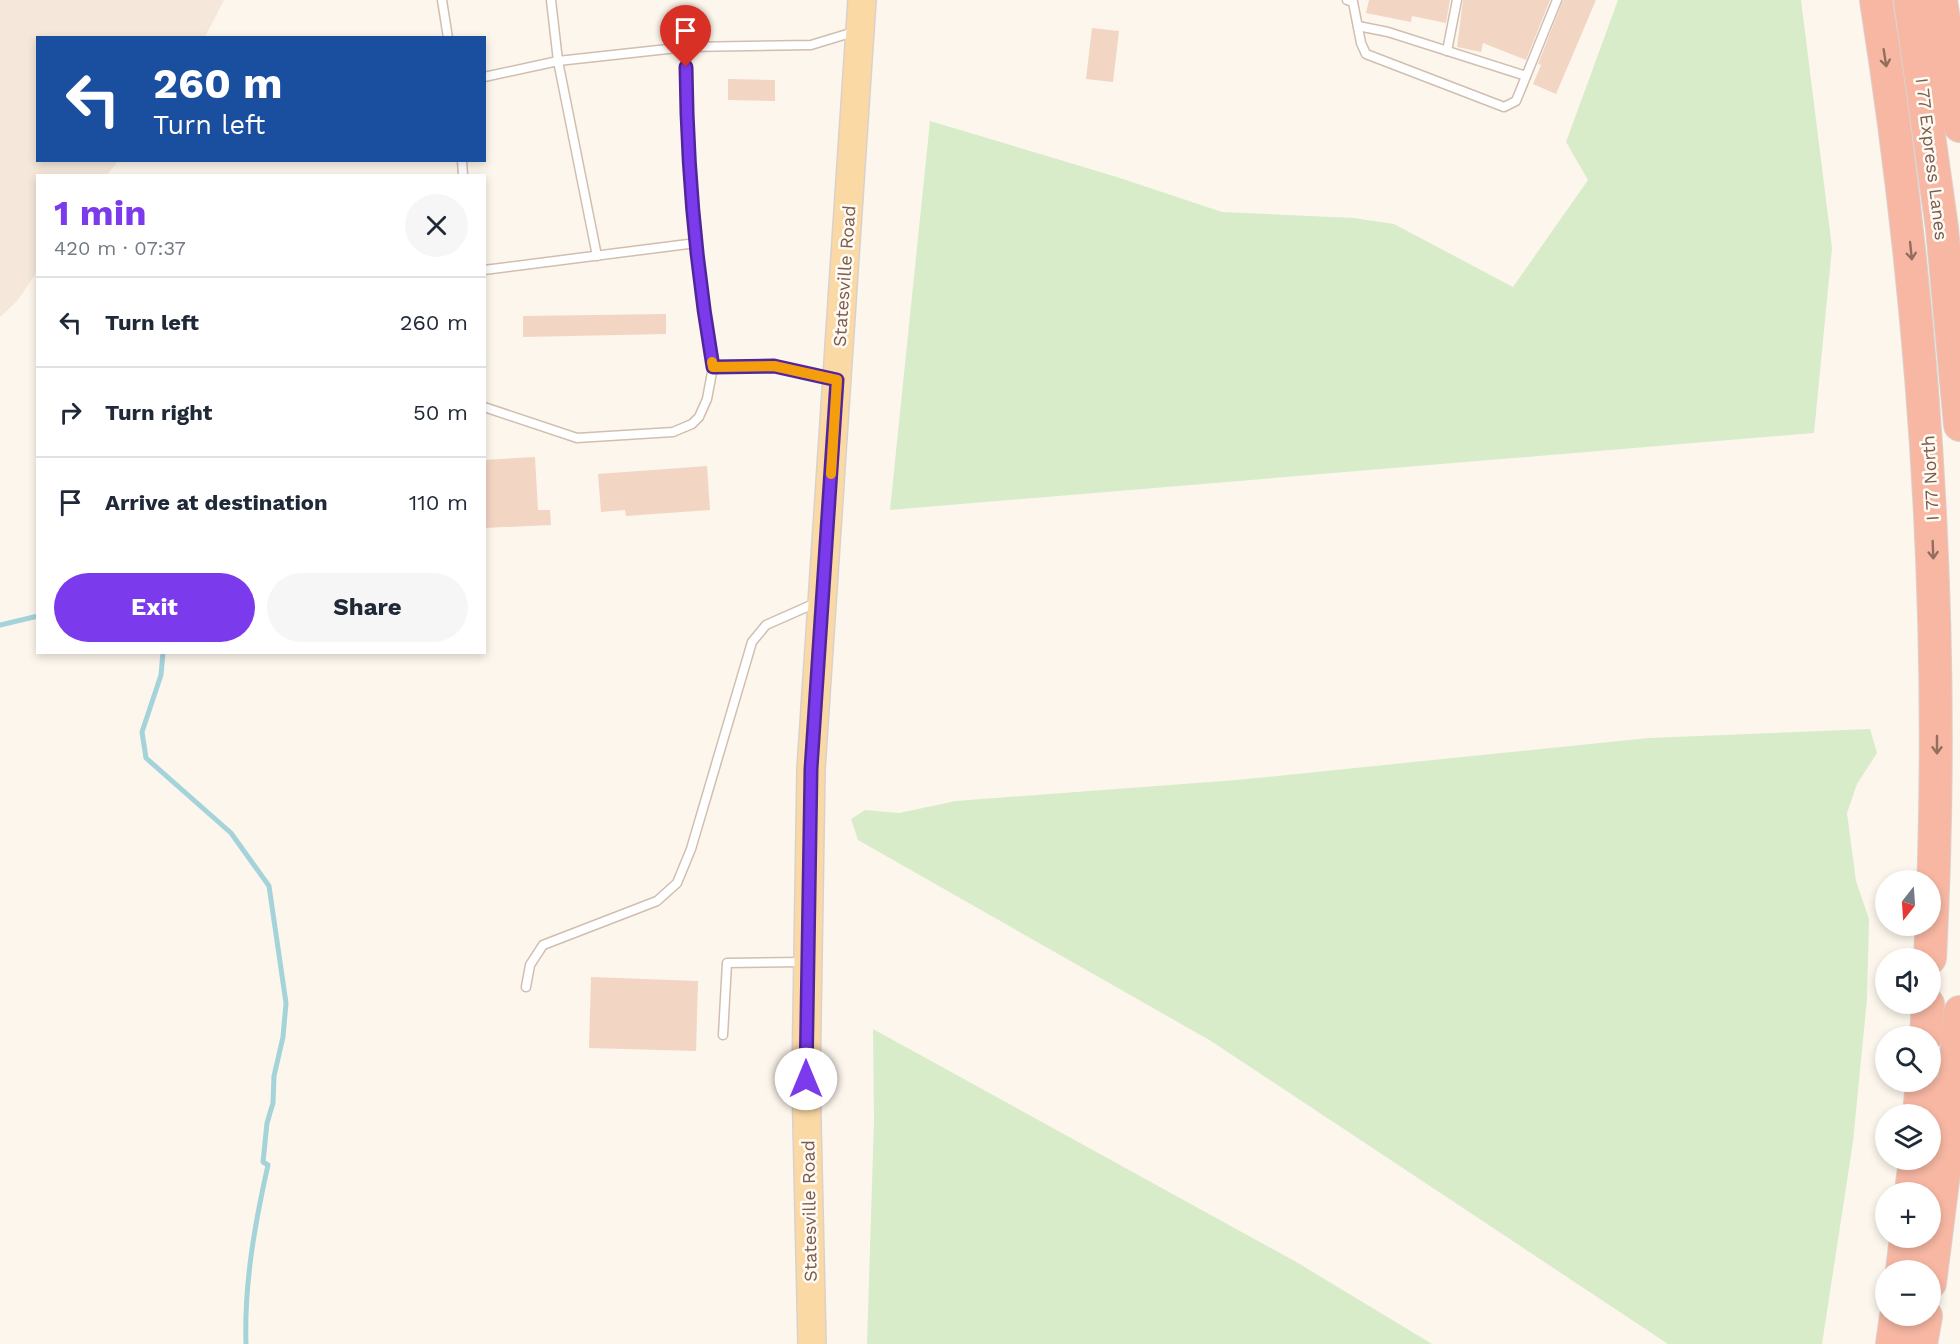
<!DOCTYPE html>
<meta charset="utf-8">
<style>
:root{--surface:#fff;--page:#f6f6f7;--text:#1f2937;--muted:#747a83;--line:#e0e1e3;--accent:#7c3aed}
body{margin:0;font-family:"Work Sans",sans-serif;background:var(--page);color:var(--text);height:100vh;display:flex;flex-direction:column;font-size:22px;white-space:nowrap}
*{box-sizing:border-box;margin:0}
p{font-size:20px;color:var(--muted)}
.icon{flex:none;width:33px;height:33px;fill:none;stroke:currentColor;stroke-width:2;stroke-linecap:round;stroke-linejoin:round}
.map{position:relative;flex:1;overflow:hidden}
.drawer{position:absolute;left:36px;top:174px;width:450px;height:480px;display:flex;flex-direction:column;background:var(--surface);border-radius:0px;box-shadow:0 3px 9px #0003}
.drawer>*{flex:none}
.hud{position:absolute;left:36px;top:36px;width:450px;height:126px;border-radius:0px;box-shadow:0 3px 9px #0003;background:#1a4fa0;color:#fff;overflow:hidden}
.needle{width:39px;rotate:197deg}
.buttons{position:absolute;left:1875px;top:870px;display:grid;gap:12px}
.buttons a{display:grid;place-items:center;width:66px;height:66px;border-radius:50%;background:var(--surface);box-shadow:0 3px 9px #0003;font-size:30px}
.pin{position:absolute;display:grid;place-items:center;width:51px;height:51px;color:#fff;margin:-62px -26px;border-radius:50% 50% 50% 0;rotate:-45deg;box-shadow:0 0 6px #0007}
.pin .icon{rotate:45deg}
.me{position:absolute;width:66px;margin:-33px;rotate:0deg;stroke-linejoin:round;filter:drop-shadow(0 0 4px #0008)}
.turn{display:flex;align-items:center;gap:21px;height:126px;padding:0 18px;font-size:27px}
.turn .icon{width:78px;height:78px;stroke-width:2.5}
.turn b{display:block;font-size:42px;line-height:51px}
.round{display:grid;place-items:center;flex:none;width:63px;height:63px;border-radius:32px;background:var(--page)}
.headline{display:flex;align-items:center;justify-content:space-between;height:102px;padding:0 18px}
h1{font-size:36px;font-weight:700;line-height:45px;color:var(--accent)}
.primary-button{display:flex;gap:12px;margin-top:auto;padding:12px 18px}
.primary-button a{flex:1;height:69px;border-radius:36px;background:var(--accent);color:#fff;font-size:24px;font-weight:700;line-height:69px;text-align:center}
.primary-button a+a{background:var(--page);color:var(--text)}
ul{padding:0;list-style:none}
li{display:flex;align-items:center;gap:18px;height:90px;padding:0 18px;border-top:2px solid var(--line)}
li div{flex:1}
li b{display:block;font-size:22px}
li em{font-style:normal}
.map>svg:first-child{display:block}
.residential{fill:#f5e8da}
.green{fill:#d8ecc9}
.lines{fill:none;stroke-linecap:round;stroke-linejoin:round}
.stream{stroke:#a5d3da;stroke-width:5}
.building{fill:#f3d5c3}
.lane-casing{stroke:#d1beb0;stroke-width:11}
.primary-casing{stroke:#dad1cd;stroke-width:30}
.highway-casing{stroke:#dad1cd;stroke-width:34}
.lane{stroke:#fff;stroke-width:8}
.primary{stroke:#fbd9a5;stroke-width:27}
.highway{stroke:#f7b7a3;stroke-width:32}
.oneway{stroke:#936e5e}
.route-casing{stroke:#51269a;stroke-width:15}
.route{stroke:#7c3aed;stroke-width:10}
.slow{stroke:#f59e0b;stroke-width:10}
.labels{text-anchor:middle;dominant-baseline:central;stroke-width:5;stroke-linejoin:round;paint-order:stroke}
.street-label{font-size:18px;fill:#7a5c4d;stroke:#fffaf3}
</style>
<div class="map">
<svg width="1960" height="1344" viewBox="0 0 1960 1344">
<rect width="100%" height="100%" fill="#fdf6ec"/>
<!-- residential -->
<polygon class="residential" points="0,0 224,0 205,37 38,38 38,160 118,161 107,175 38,176 37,272 17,301 0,317"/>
<!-- green -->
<g class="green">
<polygon points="1618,0 1801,0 1832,248 1814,433 890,510 930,121 1117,177 1222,212 1354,218 1394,224 1513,287 1588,180 1566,142"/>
<polygon points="1870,729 1877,753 1857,784 1847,813 1856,881 1869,919 1867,999 1853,1142 1822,1344 1668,1344 1211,1041 858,840 851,819 865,810 899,813 956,801 1237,780 1649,738"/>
<polygon points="873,1029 1298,1263 1432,1344 867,1344 874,1120"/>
</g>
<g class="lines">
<!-- stream -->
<g class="stream">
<polyline points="0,625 38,616"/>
<path d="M163,652l-2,23 -19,57 4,26 85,75 38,53 17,117 -3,34 -9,39 -1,27 -6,20 -4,39 5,3c-13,58 -24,119 -22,179"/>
</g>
</g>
<!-- building -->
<g class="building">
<polygon points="1369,0 1450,0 1446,23 1412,16 1411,22 1366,13"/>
<polygon points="1463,0 1550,0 1526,60 1483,43 1481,52 1457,47"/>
<polygon points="1563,0 1596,0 1556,94 1533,84 1541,65 1538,64"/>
<polygon points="1092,28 1119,31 1113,82 1086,79"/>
<polygon points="728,79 775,80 775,101 728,100"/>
<polygon points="666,314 666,334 523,337 523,316"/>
<polygon points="535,457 538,510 550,510 551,525 484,528 484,460"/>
<polygon points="707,466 710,510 626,516 625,510 601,512 598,474"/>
<polygon points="591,977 698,981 696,1051 589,1048"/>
</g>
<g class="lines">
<!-- lane casing -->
<g class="lane-casing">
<g id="lane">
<polyline points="442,0 448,38"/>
<path d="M551,0l7,61 128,-14c0,108 9,214 27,320l61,-1 60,13"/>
<polyline points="1347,0 1353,2 1361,43 1366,54 1504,107 1516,101 1557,0"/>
<polyline points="1358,26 1388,32 1526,76"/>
<polyline points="686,47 811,45 857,31"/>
<polyline points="1447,51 1457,0"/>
<polyline points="484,77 558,61 597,256"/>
<polyline points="462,160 463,176"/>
<polyline points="484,270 696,243"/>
<polyline points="484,407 577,438 673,432 692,424 699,417 707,399 713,367"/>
<polyline points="526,987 530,965 543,945 657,901 677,883 691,849 752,642 766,625 818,602"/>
<polyline points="723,1035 727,963 804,962"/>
</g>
</g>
<!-- primary casing -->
<g class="primary-casing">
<polyline id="primary" points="812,1344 806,1079 811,769 862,0"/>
</g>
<!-- highway casing -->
<g class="highway-casing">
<g id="highway">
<path d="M1876,0c50,318 71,637 54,958"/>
<polyline points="1910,0 1942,228 1960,425"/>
<polyline points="1941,0 1960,126"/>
<polyline points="1926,1036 1928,1004"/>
<polyline points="1919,1114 1922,1082"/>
<polyline points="1911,1192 1915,1160"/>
<polyline points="1902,1270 1906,1238"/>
<polyline points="1930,1283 1950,1126 1960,1012"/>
<polyline points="1892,1344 1896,1316"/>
<polyline points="1921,1344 1926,1316"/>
</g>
</g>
<!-- lane -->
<use href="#lane" class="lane"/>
<!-- primary -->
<use href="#primary" class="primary"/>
<!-- highway -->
<use href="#highway" class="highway"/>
</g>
<!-- one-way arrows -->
<defs><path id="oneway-shaft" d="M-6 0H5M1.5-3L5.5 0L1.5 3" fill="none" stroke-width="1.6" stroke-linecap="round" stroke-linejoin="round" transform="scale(1.5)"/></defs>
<g class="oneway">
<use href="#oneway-shaft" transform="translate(1885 58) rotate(81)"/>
<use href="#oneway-shaft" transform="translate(1911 251) rotate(84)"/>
<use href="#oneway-shaft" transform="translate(1933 550) rotate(88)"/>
<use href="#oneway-shaft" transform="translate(1937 745) rotate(90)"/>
</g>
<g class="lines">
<!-- route casing -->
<g class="route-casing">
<path id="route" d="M686,67c1,101 10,201 27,300l61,-1 63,14 -26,389 -5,310"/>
</g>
<!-- route -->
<use href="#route" class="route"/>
<!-- slow -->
<polyline class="slow" points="712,362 713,367 774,366 837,380 831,474"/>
</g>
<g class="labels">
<!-- street labels -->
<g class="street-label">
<text transform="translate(1932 159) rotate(83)">I 77 Express Lanes</text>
<text transform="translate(844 276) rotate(-86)">Statesville Road</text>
<text transform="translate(1930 478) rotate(-93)">I 77 North</text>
<text transform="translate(809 1211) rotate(-91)">Statesville Road</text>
</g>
</g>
</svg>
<div class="buttons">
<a><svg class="needle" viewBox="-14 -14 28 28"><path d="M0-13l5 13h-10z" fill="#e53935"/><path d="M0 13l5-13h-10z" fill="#747a83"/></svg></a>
<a><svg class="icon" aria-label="sound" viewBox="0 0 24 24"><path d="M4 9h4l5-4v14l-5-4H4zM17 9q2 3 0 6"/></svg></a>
<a><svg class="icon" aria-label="search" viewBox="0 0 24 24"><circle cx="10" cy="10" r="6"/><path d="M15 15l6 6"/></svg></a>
<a><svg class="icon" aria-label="layers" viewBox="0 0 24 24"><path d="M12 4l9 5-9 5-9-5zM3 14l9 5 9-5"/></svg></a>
<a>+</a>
<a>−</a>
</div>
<div class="pin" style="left:686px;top:67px;background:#d93025"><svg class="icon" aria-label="arrive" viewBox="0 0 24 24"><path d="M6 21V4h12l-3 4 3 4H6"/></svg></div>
<svg class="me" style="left:806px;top:1079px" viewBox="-20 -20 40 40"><circle r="19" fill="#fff"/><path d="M0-13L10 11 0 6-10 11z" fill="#7c3aed"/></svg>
<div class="hud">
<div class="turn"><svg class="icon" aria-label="left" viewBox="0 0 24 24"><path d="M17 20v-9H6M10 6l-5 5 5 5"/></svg><div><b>260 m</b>Turn left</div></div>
</div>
<section class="drawer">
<div class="headline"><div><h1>1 min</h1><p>420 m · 07:37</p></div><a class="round"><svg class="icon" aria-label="close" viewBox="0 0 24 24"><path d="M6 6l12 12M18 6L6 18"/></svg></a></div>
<ul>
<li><svg class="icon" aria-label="left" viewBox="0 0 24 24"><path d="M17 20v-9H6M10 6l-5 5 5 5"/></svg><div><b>Turn left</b></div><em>260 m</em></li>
<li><svg class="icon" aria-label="right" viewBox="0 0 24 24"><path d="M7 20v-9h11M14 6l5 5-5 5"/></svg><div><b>Turn right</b></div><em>50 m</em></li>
<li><svg class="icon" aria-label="arrive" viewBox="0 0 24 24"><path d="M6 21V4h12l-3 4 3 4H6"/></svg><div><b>Arrive at destination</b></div><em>110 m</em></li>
</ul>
<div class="primary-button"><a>Exit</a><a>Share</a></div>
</section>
</div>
